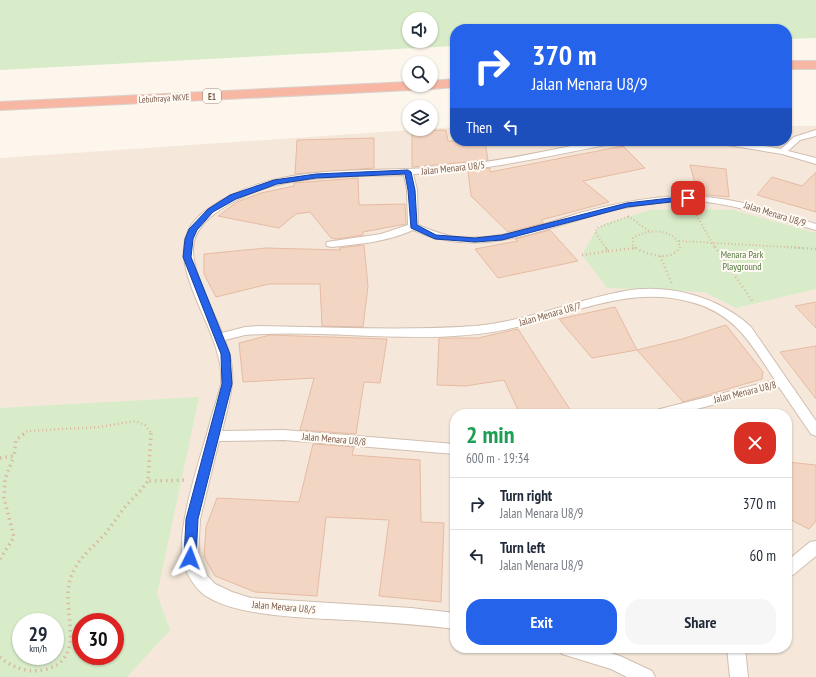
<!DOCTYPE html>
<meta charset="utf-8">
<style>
:root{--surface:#fff;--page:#f6f6f7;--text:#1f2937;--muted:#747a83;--line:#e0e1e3;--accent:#2563eb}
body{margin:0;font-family:"PT Sans Narrow",sans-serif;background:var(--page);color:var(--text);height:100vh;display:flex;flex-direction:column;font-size:15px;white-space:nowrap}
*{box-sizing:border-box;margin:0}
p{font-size:13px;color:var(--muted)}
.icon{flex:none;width:22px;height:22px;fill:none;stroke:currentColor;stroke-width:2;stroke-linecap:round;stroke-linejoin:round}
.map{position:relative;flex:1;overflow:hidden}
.drawer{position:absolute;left:450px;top:409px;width:342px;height:244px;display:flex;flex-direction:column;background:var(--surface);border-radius:16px;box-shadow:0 1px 3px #0004}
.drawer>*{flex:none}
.hud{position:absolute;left:450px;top:24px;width:342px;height:122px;border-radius:16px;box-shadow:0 1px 3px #0004;background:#2563eb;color:#fff;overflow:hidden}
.controls{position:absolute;left:402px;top:12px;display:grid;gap:8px}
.controls a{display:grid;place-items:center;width:36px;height:36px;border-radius:50%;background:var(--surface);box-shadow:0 1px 3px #0004;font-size:20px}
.speed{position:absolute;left:12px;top:613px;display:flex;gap:8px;font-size:20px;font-weight:700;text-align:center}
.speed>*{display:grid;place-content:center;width:52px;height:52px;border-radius:50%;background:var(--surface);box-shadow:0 1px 3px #0004;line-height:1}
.speed small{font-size:10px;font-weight:400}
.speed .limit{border:6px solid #d22;background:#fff;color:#111}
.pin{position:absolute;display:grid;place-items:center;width:34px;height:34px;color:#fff;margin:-17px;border-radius:8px;box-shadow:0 2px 6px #0006}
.me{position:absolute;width:44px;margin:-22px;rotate:3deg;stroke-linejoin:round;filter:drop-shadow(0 0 3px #0008)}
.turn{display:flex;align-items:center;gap:14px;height:84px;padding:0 16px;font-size:18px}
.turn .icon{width:52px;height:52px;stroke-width:2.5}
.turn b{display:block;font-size:28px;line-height:34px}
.then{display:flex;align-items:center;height:38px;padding:0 16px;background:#0003;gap:8px;font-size:15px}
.round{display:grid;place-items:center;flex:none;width:42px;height:42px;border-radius:16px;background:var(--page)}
.headline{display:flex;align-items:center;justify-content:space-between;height:68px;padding:0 16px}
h1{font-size:24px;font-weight:700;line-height:30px;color:#1e9e55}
.cta{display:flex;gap:8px;margin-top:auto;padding:8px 16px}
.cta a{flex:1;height:46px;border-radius:16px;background:var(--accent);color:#fff;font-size:16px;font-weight:700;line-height:46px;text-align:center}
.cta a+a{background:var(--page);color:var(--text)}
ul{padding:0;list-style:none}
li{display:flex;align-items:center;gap:12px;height:52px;padding:0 16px;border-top:1px solid var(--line)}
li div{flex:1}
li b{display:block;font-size:15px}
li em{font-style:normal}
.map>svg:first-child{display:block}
.residential{fill:#f5e8da;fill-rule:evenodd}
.green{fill:#d8ecc9;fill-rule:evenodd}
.building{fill:#f3d5c3;stroke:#e6bba3}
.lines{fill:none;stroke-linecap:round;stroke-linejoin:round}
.street-casing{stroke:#d1beb0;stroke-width:2}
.highway-casing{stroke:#dad1cd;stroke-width:2}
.path-far2{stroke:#d9b8a5;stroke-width:2;stroke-dasharray:1 2.5;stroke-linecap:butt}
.path-far1{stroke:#d9b8a5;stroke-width:2.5;stroke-dasharray:1 3;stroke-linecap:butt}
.path{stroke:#d9b8a5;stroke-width:3.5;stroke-dasharray:1.5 4;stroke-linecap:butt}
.street{fill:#fff;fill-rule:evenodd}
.highway{fill:#f7b7a3;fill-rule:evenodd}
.route{fill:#2563eb;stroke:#184099}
.labels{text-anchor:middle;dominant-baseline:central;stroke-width:4;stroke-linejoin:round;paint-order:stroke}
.shield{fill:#fffaf3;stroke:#a28b7f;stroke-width:1}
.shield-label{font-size:9px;font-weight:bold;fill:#7a5c4d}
.far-street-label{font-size:9px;fill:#7a5c4d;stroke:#fffaf3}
.street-label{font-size:10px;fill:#7a5c4d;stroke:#fffaf3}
.park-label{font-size:10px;fill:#537a41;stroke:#fffaf3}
</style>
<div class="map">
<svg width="816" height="677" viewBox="0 0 816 677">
<rect width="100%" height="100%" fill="#fdf6ec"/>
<!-- residential -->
<path class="residential" d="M787,126h29v551h-816v-519l455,-31v14h332zM455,414h332v234h-332zM21,622h34v34h-34zM81,622h34v34h-34z"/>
<!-- green -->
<g class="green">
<path d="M0,0h816v38l-29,1v-10h-332v17l-455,24zM409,19h22v22h-22z"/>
<polygon points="694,209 733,210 816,233 816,289 736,308 704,292 607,288 582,255 595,232 604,224 650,210"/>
<path d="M199,397l-42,197 13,36 -43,47h-127v-269zM21,622h34v34h-34zM81,622h34v34h-34z"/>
</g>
<!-- building -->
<g class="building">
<polygon points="446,130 448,141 485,141 488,160 412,167 412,131"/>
<polygon points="374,138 374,168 295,174 297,140"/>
<polygon points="623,146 645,168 583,181 609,202 541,220 544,223 508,232 471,196 468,171 490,168 490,172"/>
<polygon points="690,165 726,169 729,197 698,194"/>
<polygon points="816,172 816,212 757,195 772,177 802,186"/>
<polygon points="358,178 359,205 405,204 406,224 363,232 363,235 336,239 331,238 310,212 296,214 279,228 218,216 237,202 261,193 294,186 294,183"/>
<polygon points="550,230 578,261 498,278 475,249 518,241 515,239"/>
<polygon points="364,245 368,286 363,327 322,326 320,284 269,284 216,297 204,274 204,254 266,248 341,250 339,248"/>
<polygon points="816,302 816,328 795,306"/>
<polygon points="615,307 637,350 592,358 559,319"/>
<polygon points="726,325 763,372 762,379 683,402 637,350 682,339"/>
<polygon points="518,329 545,371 573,414 520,414 504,380 465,386 437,385 439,338 478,338"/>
<polygon points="270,335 387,339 380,383 364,382 356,434 300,430 314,378 243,382 239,343"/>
<polygon points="816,346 816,399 780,352"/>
<polygon points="313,444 354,447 352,455 420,460 421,522 444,523 441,602 379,596 389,520 326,517 317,596 255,592 215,576 204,557 206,527 217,498 299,502"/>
<polygon points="787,462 816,465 816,521 809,529 787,518"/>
</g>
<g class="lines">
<!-- street casing -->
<g class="street-casing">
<g id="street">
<polygon points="816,130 816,136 800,140 788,151 816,158 816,164 782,154 722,144 718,141 736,141 781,149 794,137"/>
<path d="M597,141h17l-4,3c-65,13 -130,28 -197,30l4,16 1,35c13,5 26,11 40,12 40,4 81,-11 118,-23 30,-8 59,-15 89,-17 53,-5 101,11 151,27v6c-47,-12 -89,-31 -138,-29 -24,2 -49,5 -72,11 -65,17 -127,48 -193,18 -26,12 -54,14 -82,17l-4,-1 -1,-2 1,-2 54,-8 27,-9 -1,-35 -3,-15c-62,2 -131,-2 -184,35 -15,10 -27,22 -27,41 0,22 21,61 29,82l23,-6 13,-1c72,1 145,5 217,0 53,-5 99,-26 150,-35 44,-8 94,6 126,36l65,94v15l-5,-2 -32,-47 -101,27h-25l2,-3 5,-2 115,-29c-24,-36 -39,-66 -84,-78 -59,-17 -117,11 -174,25 -85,21 -184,1 -272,8l-20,5c14,35 5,57 -3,91l62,-1 171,14v10l-171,-14 -65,1 -19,78 -2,39 5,13 12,13 17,8 19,6 160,10 44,5v16c-30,-4 -60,-6 -91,-8 -40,-3 -131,-2 -162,-28 -9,-8 -19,-24 -20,-37 -3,-40 20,-101 30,-141 3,-10 7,-21 9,-31 6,-57 -74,-130 -16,-173 71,-53 167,-36 250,-45 48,-5 95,-16 142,-25z"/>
<polygon points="816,541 816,556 793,575 787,577 787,561 810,542"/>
<polygon points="559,648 595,648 620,656 652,671 655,677 627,677 611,669 562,654"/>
<polygon points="727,648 745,648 748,677 730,677"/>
</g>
</g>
<!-- highway casing -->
<g class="highway-casing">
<g id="highway">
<rect x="787" y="61" width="29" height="8"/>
<polygon points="455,79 455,87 431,89 0,110 0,102 409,82 409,85 431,85 431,81"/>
</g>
</g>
<!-- path-far2 -->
<g class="path-far2">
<polyline points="693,209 715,248"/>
<polyline points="628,216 649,231"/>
<polyline points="679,241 804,248"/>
<polyline points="606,248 595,232 597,228 630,216"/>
<polyline points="633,248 636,248"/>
<path d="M636,248l-3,-3v-7c14,-10 43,-10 47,10"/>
</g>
<!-- path-far1 -->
<g class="path-far1">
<polyline points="715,247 753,302"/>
<polyline points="787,247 816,249"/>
<path d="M636,248c12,7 36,14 44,-1"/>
<polyline points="608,251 636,248"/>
<polyline points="582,255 608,251 605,247"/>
<polyline points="660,256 672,284"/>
<polyline points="23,434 28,431 99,427 135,421 145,425 152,434"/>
</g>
<!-- path -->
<g class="path">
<polyline points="151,433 148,481 188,480"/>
<polyline points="0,458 14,456 16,440 25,433"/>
<polyline points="0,559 14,537 4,498 5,479 14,456"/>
<path d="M0,657c11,10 27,16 42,13 51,-9 14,-66 31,-98 7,-15 20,-25 31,-37 7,-8 13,-18 20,-27 8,-9 17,-17 24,-27"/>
</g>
<!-- street -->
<use href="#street" class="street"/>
<!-- highway -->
<use href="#highway" class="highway"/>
</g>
<!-- route -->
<polygon class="route" points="408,170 411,172 415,190 417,225 436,235 475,238 502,235 627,203 688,196 692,198 688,200 627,207 502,240 475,242 435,239 411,228 408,190 405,174 316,178 277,184 236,199 213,212 197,230 193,239 191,257 230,354 232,384 198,519 196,558 194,562 190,563 186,562 184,558 186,519 222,384 221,354 183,257 185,239 189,229 208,209 230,195 274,180 316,174"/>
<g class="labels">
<!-- shield labels -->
<rect class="shield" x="203" y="89" width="18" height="14" rx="3"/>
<g class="shield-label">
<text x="212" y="96">E1</text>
</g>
<!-- far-street labels -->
<g class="far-street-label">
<text transform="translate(164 98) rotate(-3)">Lebuhraya NKVE</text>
</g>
<!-- street labels -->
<g class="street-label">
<text transform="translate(453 168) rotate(-6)">Jalan Menara U8/5</text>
<text transform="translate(775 214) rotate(17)">Jalan Menara U8/9</text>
<text transform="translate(550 314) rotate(-16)">Jalan Menara U8/7</text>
<text transform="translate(745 392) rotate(-14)">Jalan Menara U8/8</text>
<text transform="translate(334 439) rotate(5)">Jalan Menara U8/8</text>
<text transform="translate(284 607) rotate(5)">Jalan Menara U8/5</text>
</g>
<!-- park labels -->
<g class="park-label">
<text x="742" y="254">Menara Park<tspan x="742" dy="12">Playground</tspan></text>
</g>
</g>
</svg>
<div class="controls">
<a><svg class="icon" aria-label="sound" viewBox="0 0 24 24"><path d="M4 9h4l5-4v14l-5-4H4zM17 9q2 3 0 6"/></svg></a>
<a><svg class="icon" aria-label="search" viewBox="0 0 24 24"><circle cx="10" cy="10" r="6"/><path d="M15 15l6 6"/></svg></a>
<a><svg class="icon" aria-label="layers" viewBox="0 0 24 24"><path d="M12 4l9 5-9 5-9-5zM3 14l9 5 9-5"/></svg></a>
</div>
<div class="speed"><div>29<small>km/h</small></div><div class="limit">30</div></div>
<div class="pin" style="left:688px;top:198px;background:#d93025"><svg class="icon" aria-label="arrive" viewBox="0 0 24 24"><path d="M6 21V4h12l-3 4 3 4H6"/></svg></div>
<svg class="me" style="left:190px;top:558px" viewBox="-20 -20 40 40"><path d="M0-17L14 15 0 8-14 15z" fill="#2563eb" stroke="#fff" stroke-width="4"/></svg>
<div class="hud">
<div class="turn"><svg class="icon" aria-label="right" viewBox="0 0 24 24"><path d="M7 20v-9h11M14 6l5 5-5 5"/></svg><div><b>370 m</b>Jalan Menara U8/9</div></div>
<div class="then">Then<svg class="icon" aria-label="left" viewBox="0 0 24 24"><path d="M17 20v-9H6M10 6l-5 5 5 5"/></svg></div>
</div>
<section class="drawer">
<div class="headline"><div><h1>2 min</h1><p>600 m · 19:34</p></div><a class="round" style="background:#d93025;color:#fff"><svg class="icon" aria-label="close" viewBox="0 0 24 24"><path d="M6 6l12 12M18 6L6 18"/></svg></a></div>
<ul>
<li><svg class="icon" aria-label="right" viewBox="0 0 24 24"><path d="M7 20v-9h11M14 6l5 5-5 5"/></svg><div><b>Turn right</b><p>Jalan Menara U8/9</p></div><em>370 m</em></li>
<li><svg class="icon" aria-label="left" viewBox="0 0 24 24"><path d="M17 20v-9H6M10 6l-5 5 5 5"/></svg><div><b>Turn left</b><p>Jalan Menara U8/9</p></div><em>60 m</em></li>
</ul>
<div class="cta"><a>Exit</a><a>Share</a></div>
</section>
</div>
